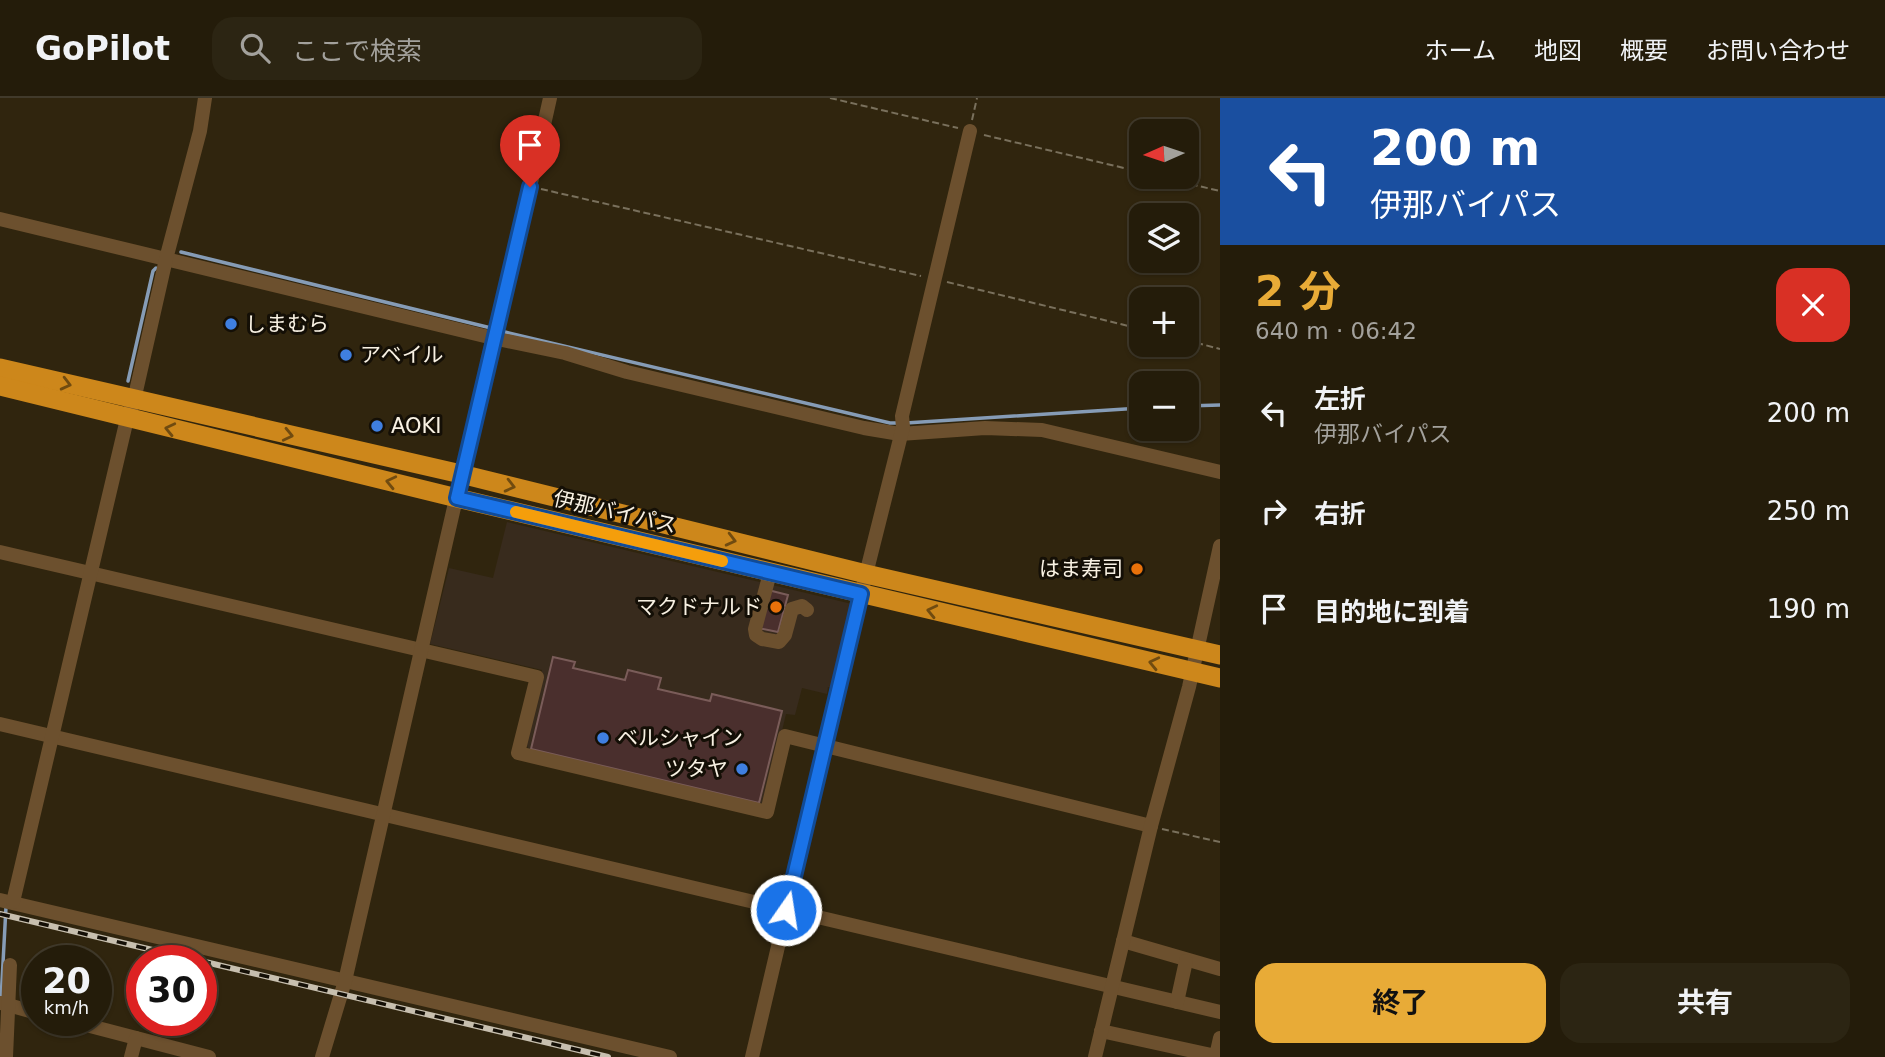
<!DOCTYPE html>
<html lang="ja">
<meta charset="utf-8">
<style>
:root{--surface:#241c0a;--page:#2c2513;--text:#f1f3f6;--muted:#a3a19c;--line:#413a2b;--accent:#e8ab37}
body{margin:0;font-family:"DejaVu Sans","Noto Sans JP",sans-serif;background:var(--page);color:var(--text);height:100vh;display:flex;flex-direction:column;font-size:26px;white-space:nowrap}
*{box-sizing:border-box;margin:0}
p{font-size:23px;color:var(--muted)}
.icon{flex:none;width:38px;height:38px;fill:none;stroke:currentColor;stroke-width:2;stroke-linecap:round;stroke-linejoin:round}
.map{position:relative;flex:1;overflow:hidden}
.sheet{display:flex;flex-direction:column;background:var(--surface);width:665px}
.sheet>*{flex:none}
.banner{background:#1a4fa0;color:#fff;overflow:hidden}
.needle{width:46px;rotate:267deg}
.buttons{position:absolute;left:1129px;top:21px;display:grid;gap:14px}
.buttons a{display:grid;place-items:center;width:70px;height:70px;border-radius:14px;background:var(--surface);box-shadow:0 2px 5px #0004,0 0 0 2px var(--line);font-size:35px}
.speed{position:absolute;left:21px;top:847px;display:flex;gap:14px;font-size:35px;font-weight:700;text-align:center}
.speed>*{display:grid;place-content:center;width:91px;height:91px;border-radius:50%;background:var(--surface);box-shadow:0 2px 5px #0004,0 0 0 2px var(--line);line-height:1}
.speed small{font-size:18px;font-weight:400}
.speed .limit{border:10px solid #d22;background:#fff;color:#111}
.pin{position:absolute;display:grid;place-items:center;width:60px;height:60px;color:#fff;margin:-72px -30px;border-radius:50% 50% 50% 0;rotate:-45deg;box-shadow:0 0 7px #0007}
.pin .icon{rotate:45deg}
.me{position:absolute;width:77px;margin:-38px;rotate:13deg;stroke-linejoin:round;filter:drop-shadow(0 0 5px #0008)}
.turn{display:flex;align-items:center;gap:24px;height:147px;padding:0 35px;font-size:32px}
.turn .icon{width:91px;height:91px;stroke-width:2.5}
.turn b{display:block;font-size:49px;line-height:60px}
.round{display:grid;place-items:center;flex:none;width:74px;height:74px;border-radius:21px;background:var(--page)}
.summary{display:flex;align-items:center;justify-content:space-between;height:119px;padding:0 35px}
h1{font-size:42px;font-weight:700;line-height:52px;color:var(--accent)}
.primary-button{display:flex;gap:14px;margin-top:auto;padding:14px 35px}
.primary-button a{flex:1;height:80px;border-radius:21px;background:var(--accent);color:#111;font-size:28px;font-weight:700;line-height:80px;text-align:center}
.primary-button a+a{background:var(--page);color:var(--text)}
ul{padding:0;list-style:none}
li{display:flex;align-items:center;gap:21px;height:98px;padding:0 35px}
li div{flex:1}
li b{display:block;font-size:26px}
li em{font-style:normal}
header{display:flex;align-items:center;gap:42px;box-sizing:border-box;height:98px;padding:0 35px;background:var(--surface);border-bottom:2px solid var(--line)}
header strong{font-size:33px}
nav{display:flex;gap:38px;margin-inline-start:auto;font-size:24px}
.search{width:490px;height:63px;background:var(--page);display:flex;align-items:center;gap:18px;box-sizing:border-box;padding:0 24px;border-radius:21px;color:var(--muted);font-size:26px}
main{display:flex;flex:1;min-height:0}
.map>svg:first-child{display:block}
.commercial{fill:#382b1d}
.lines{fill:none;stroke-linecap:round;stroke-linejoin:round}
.stream{stroke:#869cb6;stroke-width:3.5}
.building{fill:#4a2f2d;stroke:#7a5c59;stroke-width:2}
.path{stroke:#79705c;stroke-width:2;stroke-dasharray:7 3.5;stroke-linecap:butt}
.minor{stroke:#6c502e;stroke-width:14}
.highway{stroke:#cd871b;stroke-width:19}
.rail-casing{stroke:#c7bfaf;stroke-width:6}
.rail{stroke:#140f06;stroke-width:3.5;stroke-dasharray:10;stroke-linecap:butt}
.oneway{stroke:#704b10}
.route-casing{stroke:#114b97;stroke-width:18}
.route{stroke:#1a73e8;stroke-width:12}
.slow{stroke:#f59e0b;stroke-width:12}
.shop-dot{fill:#3f7fe0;stroke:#140f06;stroke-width:2.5}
.food-dot{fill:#e8710a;stroke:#140f06;stroke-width:2.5}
.labels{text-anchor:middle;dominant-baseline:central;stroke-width:6;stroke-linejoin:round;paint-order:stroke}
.poi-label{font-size:21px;fill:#f8f1e3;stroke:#140f06;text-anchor:start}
.street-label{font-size:21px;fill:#f8f1e3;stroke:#140f06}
</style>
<header>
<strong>GoPilot</strong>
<div class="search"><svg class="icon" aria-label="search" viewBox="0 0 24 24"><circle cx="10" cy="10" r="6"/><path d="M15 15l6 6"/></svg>ここで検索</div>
<nav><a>ホーム</a><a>地図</a><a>概要</a><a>お問い合わせ</a></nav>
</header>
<main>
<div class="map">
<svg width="1220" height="959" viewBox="0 0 1220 959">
<rect width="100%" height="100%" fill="#30250e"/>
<!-- commercial -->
<polygon class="commercial" points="507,424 852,506 833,590 828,589 827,596 802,590 795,617 786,616 766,700 762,706 529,653 526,645 542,572 430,546 449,470 493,480"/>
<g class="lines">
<!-- stream -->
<g class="stream">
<polyline points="181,154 491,230"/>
<polyline points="505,234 890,325 898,325"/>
<polyline points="128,283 153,173 156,170"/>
<polyline points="1186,308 1220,307"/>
<polyline points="906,325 1141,310"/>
<polyline points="1,902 6,809"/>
</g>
</g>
<!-- building -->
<g class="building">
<polygon points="768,492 788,497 778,534 758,530"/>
<polygon points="553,559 575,564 573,570 625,582 628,572 661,580 658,591 710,603 712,596 782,613 759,705 531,651"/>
</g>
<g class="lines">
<!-- path -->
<g class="path">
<polyline points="830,0 958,30"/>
<polyline points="972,22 977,0"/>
<polyline points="984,37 1141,74"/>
<polyline points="1160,79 1220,93"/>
<polyline points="541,91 921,178"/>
<polyline points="947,184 1141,231"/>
<polyline points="1186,242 1220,251"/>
<polyline points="1162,731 1220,744"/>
</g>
<!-- minor -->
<g class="minor">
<polyline points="0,121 493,240 565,255 627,274 864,330 900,336 985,330 1042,332 1220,374"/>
<polyline points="0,454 537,579 518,655 767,714 785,638 1151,728"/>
<polyline points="770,475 755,531 756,537 762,541 779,544 785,537 792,511 802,508 807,512"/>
<polyline points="0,626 1220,914"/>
<polyline points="0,802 670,959"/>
<polyline points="13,804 127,321 134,302 166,161 200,33 205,0"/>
<polyline points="1123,843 1220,871"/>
<polyline points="1177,904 1186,863"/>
<polyline points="1,905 37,915"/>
<polyline points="67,922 209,959"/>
<polyline points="1101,933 1216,958 1220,940"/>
<polyline points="6,959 10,867"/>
<polyline points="131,959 136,940"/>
<polyline points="322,959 345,883 493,240 497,236 550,0"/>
<polyline points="752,959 861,496 903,329 902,318 970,33"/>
<polyline points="1095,959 1151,728 1189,589 1220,448"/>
</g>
<!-- highway -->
<g class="highway">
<polyline points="0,270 461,376 866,476 1220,557"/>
<polyline points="0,288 457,400 1220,580"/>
</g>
<!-- rail casing -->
<g class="rail-casing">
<g id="rail">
<polyline points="0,816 199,863"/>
<polyline points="201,863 608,959"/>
</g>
</g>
<!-- rail -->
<use href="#rail" class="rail"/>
</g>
<!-- one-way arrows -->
<defs><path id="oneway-chevron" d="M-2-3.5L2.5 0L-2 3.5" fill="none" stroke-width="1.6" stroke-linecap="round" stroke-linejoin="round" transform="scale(1.75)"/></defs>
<g class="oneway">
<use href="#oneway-chevron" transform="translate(66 286) rotate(14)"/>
<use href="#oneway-chevron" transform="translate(170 331) rotate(-167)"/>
<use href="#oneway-chevron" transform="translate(288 337) rotate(13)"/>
<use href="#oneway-chevron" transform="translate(391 384) rotate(-167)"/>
<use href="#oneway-chevron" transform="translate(510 388) rotate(14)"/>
<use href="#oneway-chevron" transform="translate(731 442) rotate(14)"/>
<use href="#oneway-chevron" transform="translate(932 513) rotate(-167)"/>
<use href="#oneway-chevron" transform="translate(1154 565) rotate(-167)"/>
</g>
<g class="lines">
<!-- route casing -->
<g class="route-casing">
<polyline id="route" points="530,89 457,400 861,496 786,812"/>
</g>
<!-- route -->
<use href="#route" class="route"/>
<!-- slow -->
<polyline class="slow" points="516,414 722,463"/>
</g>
<!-- markers -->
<g class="shop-dot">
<circle cx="231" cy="226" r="7"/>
<circle cx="346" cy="257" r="7"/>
<circle cx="377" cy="328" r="7"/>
<circle cx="603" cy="640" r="7"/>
<circle cx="742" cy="671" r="7"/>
</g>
<g class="food-dot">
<circle cx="1137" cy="471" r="7"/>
<circle cx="776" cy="509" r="7"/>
</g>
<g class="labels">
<!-- poi labels -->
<g class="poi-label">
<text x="245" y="226">しまむら</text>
<text x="360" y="257">アベイル</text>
<text x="391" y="328">AOKI</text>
<text x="1123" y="471" text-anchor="end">はま寿司</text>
<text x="762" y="509" text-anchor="end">マクドナルド</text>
<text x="617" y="640">ベルシャイン</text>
<text x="728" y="671" text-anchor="end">ツタヤ</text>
</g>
<!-- street labels -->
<g class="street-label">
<text transform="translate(615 414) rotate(13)">伊那バイパス</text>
</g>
</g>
</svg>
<div class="buttons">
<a><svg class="needle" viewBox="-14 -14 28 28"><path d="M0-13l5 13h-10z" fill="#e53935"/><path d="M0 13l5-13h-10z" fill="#a3a19c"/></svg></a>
<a><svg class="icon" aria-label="layers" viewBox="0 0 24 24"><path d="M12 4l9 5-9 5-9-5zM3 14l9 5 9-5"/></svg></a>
<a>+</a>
<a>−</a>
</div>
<div class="speed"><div>20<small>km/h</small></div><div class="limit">30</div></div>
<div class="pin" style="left:530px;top:89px;background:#d93025"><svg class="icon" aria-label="arrive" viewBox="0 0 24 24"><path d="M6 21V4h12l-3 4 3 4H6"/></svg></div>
<svg class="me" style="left:786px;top:812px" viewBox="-20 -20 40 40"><circle r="17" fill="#1a73e8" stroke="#fff" stroke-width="3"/><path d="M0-11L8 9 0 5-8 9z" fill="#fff"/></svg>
</div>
<section class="sheet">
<div class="banner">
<div class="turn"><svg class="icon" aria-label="left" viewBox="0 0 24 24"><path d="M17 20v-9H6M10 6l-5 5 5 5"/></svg><div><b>200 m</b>伊那バイパス</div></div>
</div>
<div class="summary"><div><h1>2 分</h1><p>640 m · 06:42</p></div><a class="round" style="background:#d93025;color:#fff"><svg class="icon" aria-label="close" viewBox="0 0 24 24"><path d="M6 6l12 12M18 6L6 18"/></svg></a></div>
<ul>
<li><svg class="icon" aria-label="left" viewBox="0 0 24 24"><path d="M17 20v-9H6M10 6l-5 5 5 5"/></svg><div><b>左折</b><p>伊那バイパス</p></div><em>200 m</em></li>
<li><svg class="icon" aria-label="right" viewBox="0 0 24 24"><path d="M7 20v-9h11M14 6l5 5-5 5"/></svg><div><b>右折</b></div><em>250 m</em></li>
<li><svg class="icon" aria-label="arrive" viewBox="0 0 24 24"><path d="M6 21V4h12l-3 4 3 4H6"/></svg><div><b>目的地に到着</b></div><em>190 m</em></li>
</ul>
<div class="primary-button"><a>終了</a><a>共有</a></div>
</section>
</main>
